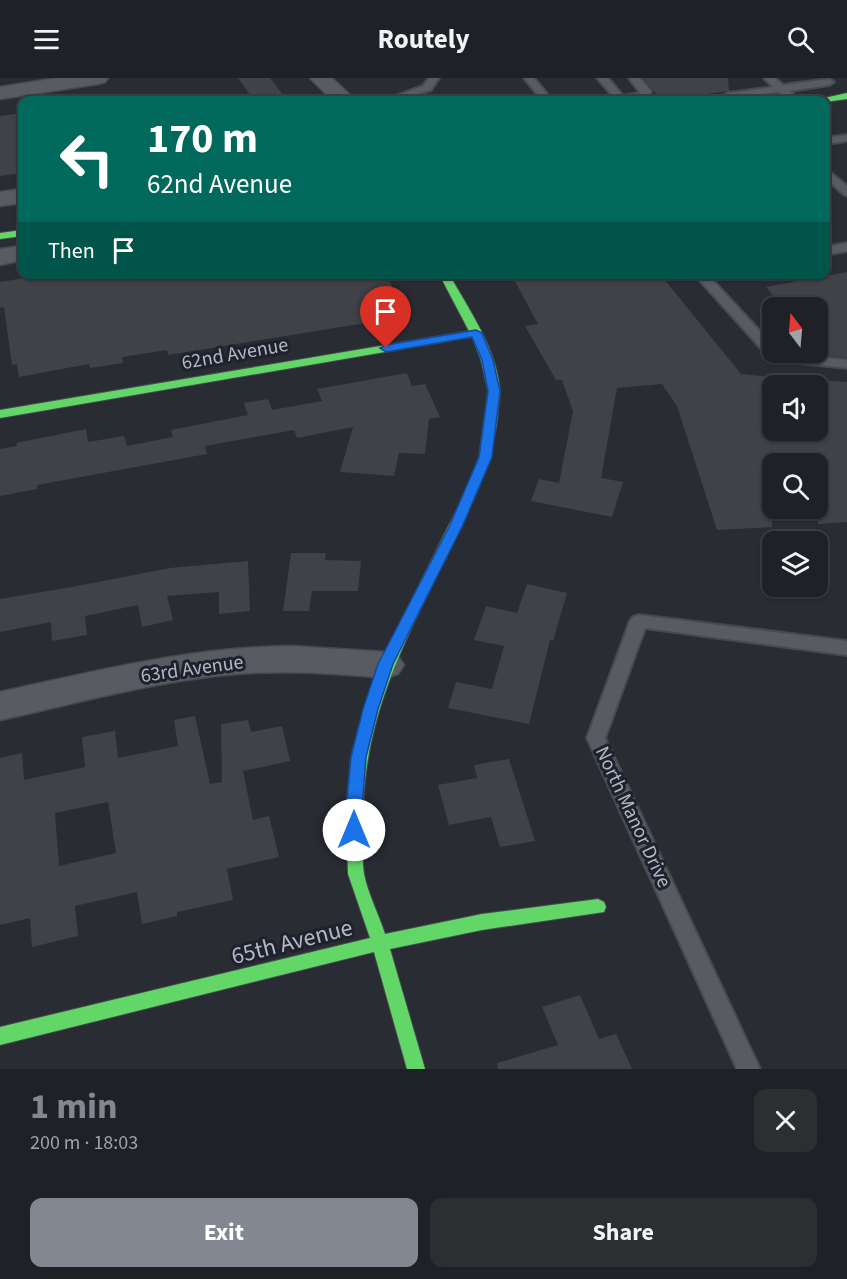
<!DOCTYPE html>
<meta charset="utf-8">
<style>
:root{--surface:#1f2126;--page:#2c2e32;--text:#f1f3f6;--muted:#a1a3a7;--line:#3c3e43;--accent:#838791}
body{margin:0;font-family:"Source Sans 3",sans-serif;background:var(--page);color:var(--text);height:100vh;display:flex;flex-direction:column;font-size:22px;white-space:nowrap}
*{box-sizing:border-box;margin:0}
p{font-size:20px;color:var(--muted)}
.icon{flex:none;width:33px;height:33px;fill:none;stroke:currentColor;stroke-width:2;stroke-linecap:round;stroke-linejoin:round}
.map{position:relative;height:991px;overflow:hidden}
.panel{display:flex;flex-direction:column;background:var(--surface);flex:1}
.panel>*{flex:none}
.top-card{position:absolute;left:18px;top:18px;width:812px;height:183px;border-radius:12px;box-shadow:0 2px 4px #0004,0 0 0 2px var(--line);background:#00695c;color:#fff;overflow:hidden}
.needle{width:39px;rotate:344deg}
.tools{position:absolute;left:762px;top:219px;display:grid;gap:12px}
.tools a{display:grid;place-items:center;width:66px;height:66px;border-radius:12px;background:var(--surface);box-shadow:0 2px 4px #0004,0 0 0 2px var(--line);font-size:30px}
.pin{position:absolute;display:grid;place-items:center;width:51px;height:51px;color:#fff;margin:-62px -26px;border-radius:50% 50% 50% 0;rotate:-45deg;box-shadow:0 0 6px #0007}
.pin .icon{rotate:45deg}
.me{position:absolute;width:66px;margin:-33px;rotate:0deg;stroke-linejoin:round;filter:drop-shadow(0 0 4px #0008)}
.turn{display:flex;align-items:center;gap:21px;height:126px;padding:0 30px;font-size:27px}
.turn .icon{width:78px;height:78px;stroke-width:2.5}
.turn b{display:block;font-size:42px;line-height:51px}
.then{display:flex;align-items:center;height:57px;padding:0 30px;background:#0003;gap:12px;font-size:22px}
.round{display:grid;place-items:center;flex:none;width:63px;height:63px;border-radius:12px;background:var(--page)}
.summary{display:flex;align-items:center;justify-content:space-between;height:102px;padding:0 30px}
h1{font-size:36px;font-weight:700;line-height:45px;color:var(--accent)}
.action{display:flex;gap:12px;margin-top:auto;padding:12px 30px}
.action a{flex:1;height:69px;border-radius:12px;background:var(--accent);color:#fff;font-size:24px;font-weight:700;line-height:69px;text-align:center}
.action a+a{background:var(--page);color:var(--text)}
header{display:flex;justify-content:space-between;align-items:center;height:78px;padding:0 30px;background:var(--surface);font-size:27px;font-weight:700}
.map>svg:first-child{display:block}
.building{fill:#404248;fill-rule:evenodd}
.lines{fill:none;stroke-linecap:round;stroke-linejoin:round}
.lane-casing{stroke:#46494e;stroke-width:4}
.street-casing{stroke:#46494e;stroke-width:3}
.fast-casing{stroke:#464950;stroke-width:2}
.lane{fill:#585b62;fill-rule:evenodd}
.street{fill:#585b62;fill-rule:evenodd}
.fast{fill:#63d668;fill-rule:evenodd}
.route{fill:#1a73e8;stroke:#114b97;stroke-width:1.5}
.labels{text-anchor:middle;dominant-baseline:central;stroke-width:6;stroke-linejoin:round;paint-order:stroke}
.street-label{font-size:20px;fill:#b3b8c4;stroke:#1d222d}
.near-street-label{font-size:24px;fill:#b3b8c4;stroke:#1d222d}
</style>
<header><svg class="icon" aria-label="menu" viewBox="0 0 24 24"><path d="M4 6h16M4 12h16M4 18h16"/></svg>Routely<svg class="icon" aria-label="search" viewBox="0 0 24 24"><circle cx="10" cy="10" r="6"/><path d="M15 15l6 6"/></svg></header>
<div class="map">
<svg width="847" height="991" viewBox="0 0 847 991">
<rect width="100%" height="100%" fill="#292c33"/>
<!-- building -->
<g class="building">
<polygon points="238,0 270,0 287,22 254,22"/>
<polygon points="643,0 728,0 729,13 661,22"/>
<polygon points="22,35 22,95 0,98 0,38"/>
<polygon points="847,194 847,280 825,277 818,269 818,230 784,230 766,209"/>
<polygon points="50,196 386,196 397,219 387,221 397,240 168,277 167,272 122,279 123,285 90,290 89,286 19,299 17,286 12,287 4,229 0,230 0,204"/>
<polygon points="511,196 660,196 741,296 772,299 772,352 818,352 818,302 847,304 847,444 818,446 818,386 772,386 772,449 717,452 677,328 662,306 617,310 601,400 623,404 612,439 531,423 539,401 559,405 573,333 562,302 556,302 525,248 538,246"/>
<polygon points="407,295 412,308 425,306 440,339 429,341 425,376 399,375 394,398 340,394 353,349 297,360 294,352 205,368 207,376 37,407 37,411 0,418 0,371 17,368 16,365 86,351 88,364 124,358 127,368 173,359 171,352 248,337 244,325 268,321 272,332 322,323 317,311"/>
<polygon points="291,475 326,475 325,482 361,483 358,513 312,513 309,533 283,533"/>
<polygon points="248,483 250,533 219,536 219,514 167,518 173,542 142,549 138,527 85,538 87,557 52,563 51,544 0,554 0,521 72,509 170,490"/>
<polygon points="527,506 567,515 553,563 550,562 529,646 448,630 456,604 492,611 504,568 474,562 486,528 517,535"/>
<path d="M195,638l15,68 12,-2 -1,-58 27,-4 3,12 31,-6 8,35 -47,10 10,49 16,-4 10,41 -52,12 6,31 -56,12v4l-35,8 -5,-32 -62,14 3,30 -46,11 -2,-29 -30,7v-167l22,-5 2,27 61,-13 -3,-30 33,-6 3,27 60,-12 -4,-26zM108,724l8,51 -57,13 -4,-53z"/>
<polygon points="509,681 535,763 500,769 491,739 449,747 438,707 477,700 474,687"/>
<polygon points="580,917 599,961 616,956 632,991 498,991 497,985 558,967 542,929"/>
</g>
<g class="lines">
<!-- lane casing -->
<g class="lane-casing">
<g id="lane">
<polygon points="429,0 439,0 431,12 399,22 385,22 423,8"/>
<polygon points="524,0 534,0 552,22 542,22"/>
<polygon points="597,0 608,0 623,18 640,15 629,0 640,0 651,13 650,17 634,22 616,22"/>
<polygon points="764,0 775,0 783,7 829,1 834,4 829,7 790,13 799,22 788,22 779,14 728,21 723,18 728,15 773,9"/>
<polygon points="847,57 847,63 825,66 825,60"/>
<polygon points="825,90 847,108 847,118 843,116 825,99"/>
<polygon points="847,165 847,173 825,177 825,169"/>
<polygon points="694,196 707,196 772,266 772,274 847,282 847,290 789,284 767,277"/>
<polygon points="639,537 847,563 847,577 645,550 605,660 760,991 737,991 587,660 630,543 633,539"/>
</g>
</g>
<!-- street casing -->
<g class="street-casing">
<g id="street">
<polygon points="57,0 108,0 105,4 98,6 0,21 0,9"/>
<polygon points="310,0 332,0 355,22 332,22"/>
<polygon points="22,111 22,125 0,128 0,114"/>
<polygon points="22,168 22,182 0,187 0,171"/>
<path d="M291,568l95,6 12,4 6,9 -6,9 -12,4c-50,-5 -101,-8 -151,-4 -80,7 -158,29 -235,46v-28c96,-21 192,-45 291,-46z"/>
</g>
</g>
<!-- fast casing -->
<g class="fast-casing">
<g id="fast">
<polygon points="847,15 847,21 825,24 815,22"/>
<polygon points="22,152 22,158 0,161 0,155"/>
<path d="M439,196h10c20,36 48,75 51,117 0,7 -2,15 -2,22 -4,44 -21,81 -40,120 -49,101 -99,184 -95,300 0,13 -1,28 1,41 4,20 15,41 21,60l97,-20 116,-15 6,3 2,5 -2,5 -122,18 -92,19 35,120h-18l-33,-117 -374,93v-18l370,-89 -22,-64 -2,-65 5,-52 13,-48 15,-44 86,-172 14,-36 9,-66 -7,-31 -9,-23 -472,81v-8l469,-79z"/>
</g>
</g>
<!-- lane -->
<use href="#lane" class="lane"/>
<!-- street -->
<use href="#street" class="street"/>
<!-- fast -->
<use href="#fast" class="fast"/>
</g>
<!-- route -->
<polygon class="route" points="476,252 482,255 493,282 500,313 492,379 462,449 393,586 378,631 366,679 362,731 362,752 360,757 354,759 349,757 346,752 346,731 351,679 363,631 378,586 449,449 479,379 488,313 482,282 472,259 386,274 380,270 386,267"/>
<g class="labels">
<!-- street labels -->
<g class="street-label">
<text transform="translate(235 276) rotate(-10)">62nd Avenue</text>
<text transform="translate(192 591) rotate(-8)">63rd Avenue</text>
<text transform="translate(633 739) rotate(65)">North Manor Drive</text>
</g>
<!-- near-street labels -->
<g class="near-street-label">
<text transform="translate(292 864) rotate(-14)">65th Avenue</text>
</g>
</g>
</svg>
<div class="tools">
<a><svg class="needle" viewBox="-14 -14 28 28"><path d="M0-13l5 13h-10z" fill="#e53935"/><path d="M0 13l5-13h-10z" fill="#a1a3a7"/></svg></a>
<a><svg class="icon" aria-label="sound" viewBox="0 0 24 24"><path d="M4 9h4l5-4v14l-5-4H4zM17 9q2 3 0 6"/></svg></a>
<a><svg class="icon" aria-label="search" viewBox="0 0 24 24"><circle cx="10" cy="10" r="6"/><path d="M15 15l6 6"/></svg></a>
<a><svg class="icon" aria-label="layers" viewBox="0 0 24 24"><path d="M12 4l9 5-9 5-9-5zM3 14l9 5 9-5"/></svg></a>
</div>
<div class="pin" style="left:386px;top:270px;background:#d93025"><svg class="icon" aria-label="arrive" viewBox="0 0 24 24"><path d="M6 21V4h12l-3 4 3 4H6"/></svg></div>
<svg class="me" style="left:354px;top:752px" viewBox="-20 -20 40 40"><circle r="19" fill="#fff"/><path d="M0-13L10 11 0 6-10 11z" fill="#1a73e8"/></svg>
<div class="top-card">
<div class="turn"><svg class="icon" aria-label="left" viewBox="0 0 24 24"><path d="M17 20v-9H6M10 6l-5 5 5 5"/></svg><div><b>170 m</b>62nd Avenue</div></div>
<div class="then">Then<svg class="icon" aria-label="arrive" viewBox="0 0 24 24"><path d="M6 21V4h12l-3 4 3 4H6"/></svg></div>
</div>
</div>
<section class="panel">
<div class="summary"><div><h1>1 min</h1><p>200 m · 18:03</p></div><a class="round"><svg class="icon" aria-label="close" viewBox="0 0 24 24"><path d="M6 6l12 12M18 6L6 18"/></svg></a></div>
<div class="action"><a>Exit</a><a>Share</a></div>
</section>
